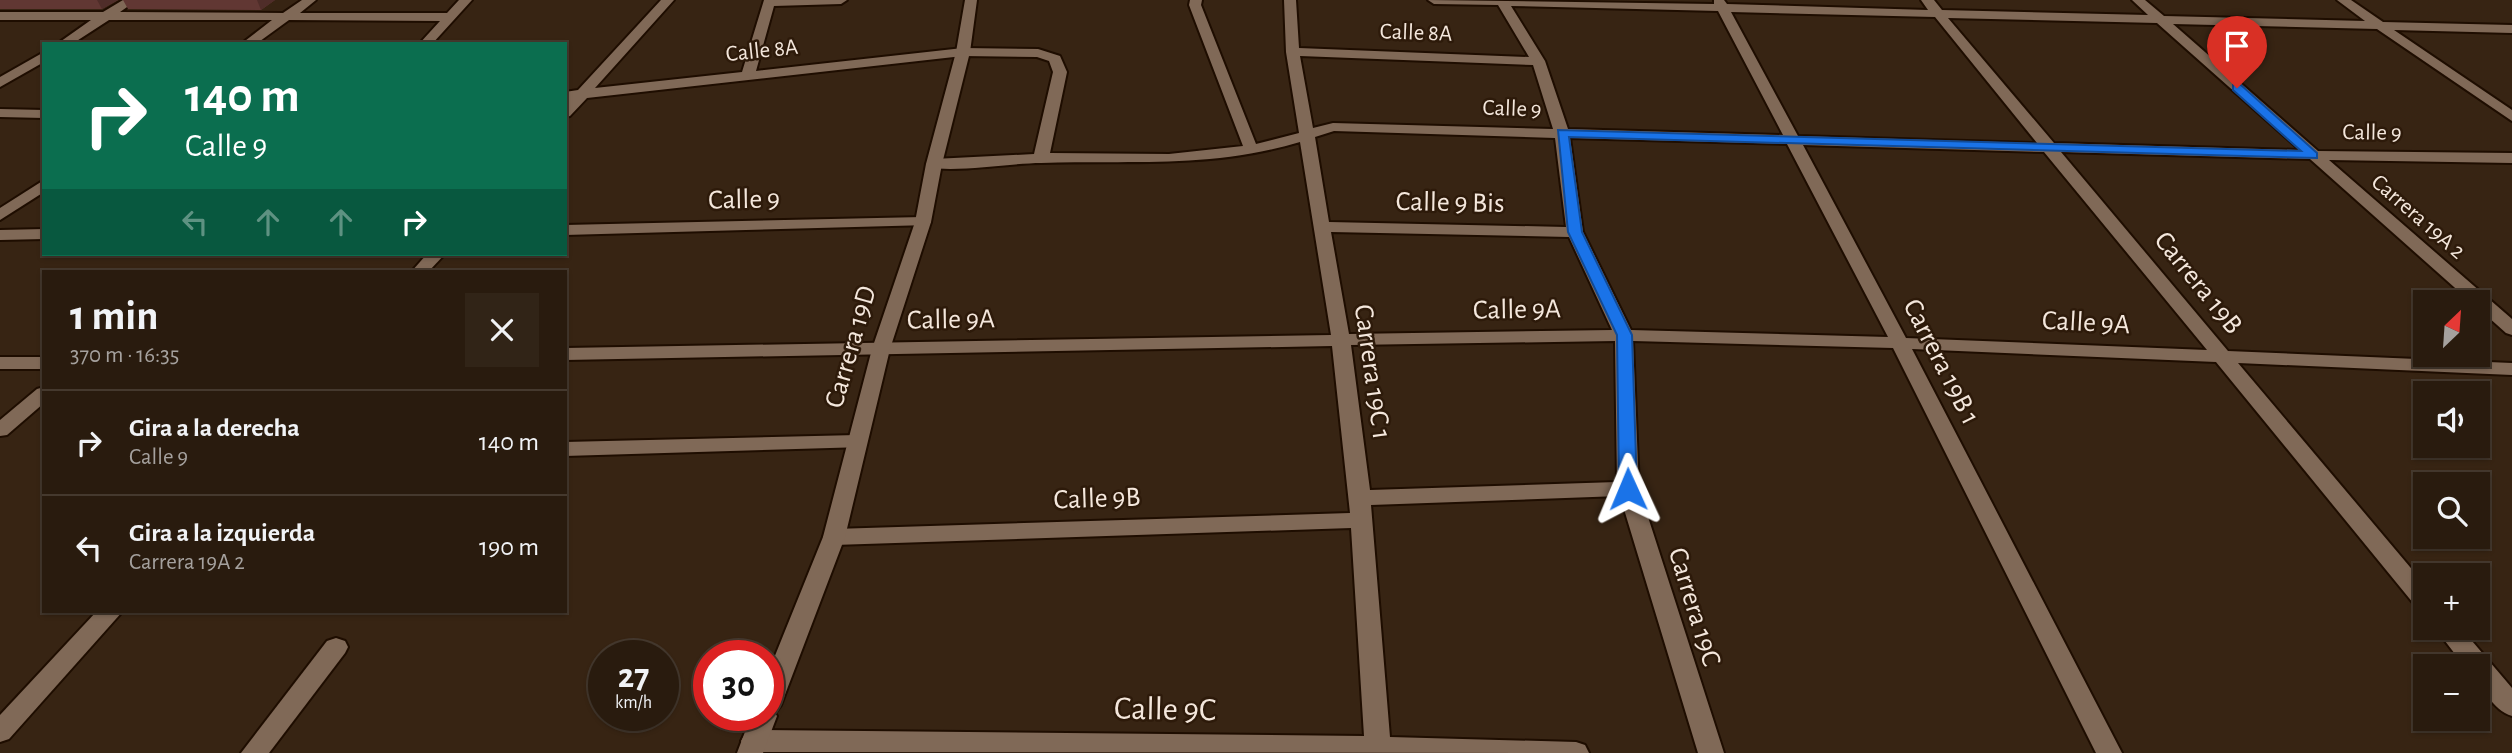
<!DOCTYPE html>
<html lang="es">
<meta charset="utf-8">
<style>
:root{--surface:#291b0e;--page:#312417;--text:#f1f3f6;--muted:#a5a19e;--line:#45392e}
body{margin:0;font-family:"Alegreya Sans",sans-serif;background:var(--page);color:var(--text);height:100vh;display:flex;flex-direction:column;font-size:26px;white-space:nowrap}
*{box-sizing:border-box;margin:0}
p{font-size:23px;color:var(--muted)}
.icon{flex:none;width:38px;height:38px;fill:none;stroke:currentColor;stroke-width:2;stroke-linecap:round;stroke-linejoin:round}
.map{position:relative;flex:1;overflow:hidden}
.details{position:absolute;left:42px;top:270px;width:525px;height:343px;display:flex;flex-direction:column;background:var(--surface);border-radius:0px;box-shadow:0 2px 5px #0004,0 0 0 2px var(--line)}
.details>*{flex:none}
.banner{position:absolute;left:42px;top:42px;width:525px;height:214px;border-radius:0px;box-shadow:0 2px 5px #0004,0 0 0 2px var(--line);background:#0b6e4f;color:#fff;overflow:hidden}
.needle{width:46px;rotate:25deg}
.tools{position:absolute;left:2413px;top:290px;display:grid;gap:14px}
.tools a{display:grid;place-items:center;width:77px;height:77px;border-radius:0px;background:var(--surface);box-shadow:0 2px 5px #0004,0 0 0 2px var(--line);font-size:35px}
.speed{position:absolute;left:588px;top:640px;display:flex;gap:14px;font-size:35px;font-weight:700;text-align:center}
.speed>*{display:grid;place-content:center;width:91px;height:91px;border-radius:50%;background:var(--surface);box-shadow:0 2px 5px #0004,0 0 0 2px var(--line);line-height:1}
.speed small{font-size:18px;font-weight:400}
.speed .limit{border:10px solid #d22;background:#fff;color:#111}
.pin{position:absolute;display:grid;place-items:center;width:60px;height:60px;color:#fff;margin:-72px -30px;border-radius:50% 50% 50% 0;rotate:-45deg;box-shadow:0 0 7px #0007}
.pin .icon{rotate:45deg}
.me{position:absolute;width:77px;margin:-38px;rotate:359deg;stroke-linejoin:round;filter:drop-shadow(0 0 5px #0008)}
.turn{display:flex;align-items:center;gap:24px;height:147px;padding:0 28px;font-size:32px}
.turn .icon{width:91px;height:91px;stroke-width:2.5}
.turn b{display:block;font-size:49px;line-height:60px}
.lanes{display:flex;align-items:center;height:66px;padding:0 28px;background:#0003;justify-content:center;gap:35px;direction:ltr}
.lanes .off{opacity:.35}
.round{display:grid;place-items:center;flex:none;width:74px;height:74px;border-radius:0px;background:var(--page)}
.head{display:flex;align-items:center;justify-content:space-between;height:119px;padding:0 28px}
h1{font-size:42px;font-weight:700;line-height:52px}
ul{padding:0;list-style:none}
li{display:flex;align-items:center;gap:21px;height:105px;padding:0 28px;border-top:2px solid var(--line)}
li div{flex:1}
li b{display:block;font-size:26px}
li em{font-style:normal}
.map>svg:first-child{display:block}
.lines{fill:none;stroke-linecap:round;stroke-linejoin:round}
.pedestrian-casing{stroke:#1e0d00;stroke-width:4}
.minor-casing{stroke:#1e0d00;stroke-width:4}
.tertiary-casing{stroke:#1e0d00;stroke-width:4}
.pedestrian{fill:#806957;fill-rule:evenodd}
.minor{fill:#806957;fill-rule:evenodd}
.tertiary{fill:#806957;fill-rule:evenodd}
.wall{fill:#613733}
.shaded-wall{fill:#4f2d29}
.route{fill:#1a73e8;stroke:#114b97;stroke-width:2}
.labels{text-anchor:middle;dominant-baseline:central;stroke-width:5;stroke-linejoin:round;paint-order:stroke}
.far-street-label{font-size:23px;fill:#f4e7dc;stroke:#2d1a0a}
.street-label{font-size:28px;fill:#f4e7dc;stroke:#2d1a0a}
.near-street-label{font-size:33px;fill:#f4e7dc;stroke:#2d1a0a}
</style>
<div class="map">
<svg width="2512" height="753" viewBox="0 0 2512 753">
<rect width="100%" height="100%" fill="#372413"/>
<g class="lines">
<!-- pedestrian casing -->
<g class="pedestrian-casing">
<polygon id="pedestrian" points="857,435 864,437 867,442 864,447 565,456 565,442"/>
</g>
<!-- minor casing -->
<g class="minor-casing">
<g id="minor">
<polygon points="123,0 137,0 120,12 283,13 302,0 316,0 300,13 447,13 459,0 472,0 432,44 419,44 440,21 289,20 256,44 241,44 272,20 109,20 72,44 57,44 91,20 0,20 0,12 103,12"/>
<path d="M661,0h13l-79,88 147,-16 22,-72h83l-6,4 -67,2 -18,65 207,-23 75,1 22,7 7,16 -17,81 119,1 74,-8 -54,-141 1,-5h12l-1,5 55,139 43,-11 -13,-81 -2,-52h12l3,48 230,9 -31,-52 -64,-1 -6,-4 286,4v-4h10l3,4 201,6 -7,-10h13l8,10 206,5 -16,-15h13l19,16 201,5 -28,-21h14l32,22 129,3v8l-118,-3 118,80v11l-135,-92 -204,-5 145,127 194,2v10l-183,-3 183,159v16l-6,-2 -28,-25v-5h-6l-162,-144 -249,-7 167,199 284,12v12l-274,-12 188,223v25l-8,-2 -202,-247 -304,-13 210,404h-26l-203,-405 -260,-7 6,148 85,264h-26l-78,-257 -249,9 19,232 186,5 9,3 4,8 -835,-1 -9,-4 -4,-7 4,-7 9,-4 610,6 -13,-208 -517,17 -8,-3 -3,-5 3,-5 8,-3 516,-16 -18,-167 -767,14v-12l766,-13 -31,-193c-90,27 -168,18 -259,21 -29,0 -88,10 -112,4l-3,-3 8,-5 100,-5 19,-82 -4,-11 -12,-4 -74,-1 -376,42 -17,18 -5,1v-13l4,-4h-4v-8l13,-2zM1511,6l207,5 65,124 -215,-6 -23,-68zM1731,12l204,5 102,126 -239,-7zM1948,18l209,5 143,127 -246,-7zM1300,56l233,9 20,64 -220,-6 -20,5zM1334,131l221,7 11,89 -237,-5 -14,-85zM1570,138l217,6 101,193 -257,-7 -48,-98zM1803,145l241,7 163,198 -301,-12zM1331,232l238,5 43,93 -263,4zM1615,341l2,141 -247,8 -19,-145z"/>
<polygon points="44,52 44,62 0,87 0,77"/>
<polygon points="0,109 44,110 44,118 0,117"/>
<polygon points="44,180 44,192 0,220 0,208"/>
<polygon points="923,217 931,222 929,225 565,235 565,225"/>
<polygon points="44,229 44,239 0,240 0,230"/>
<polygon points="427,254 445,254 429,271 412,271"/>
<rect x="0" y="357" width="44" height="12"/>
<polygon points="44,387 44,403 7,435 0,436 0,420 37,389"/>
<polygon points="97,611 123,611 9,739 0,742 0,715"/>
<path d="M2435,628h26l51,60v28c-19,-6 -34,-30 -34,-49h-13z"/>
<polygon points="336,638 345,641 348,647 345,653 269,753 241,753 327,641"/>
</g>
</g>
<!-- tertiary casing -->
<g class="tertiary-casing">
<polygon id="tertiary" points="965,0 977,0 970,52 942,164 931,222 890,349 845,537 781,705 775,713 777,716 763,753 737,753 751,716 768,716 768,673 823,537 872,349 915,222 926,164 956,52"/>
</g>
<!-- pedestrian -->
<use href="#pedestrian" class="pedestrian"/>
<!-- minor -->
<use href="#minor" class="minor"/>
<!-- tertiary -->
<use href="#tertiary" class="tertiary"/>
</g>
<!-- wall -->
<g class="wall">
<polygon points="0,0 118,0 102,9 0,9"/>
<polygon points="123,0 275,0 261,10 128,9"/>
</g>
<!-- shaded-wall -->
<g class="shaded-wall">
<polygon points="97,0 118,0 102,9"/>
<polygon points="257,0 275,0 261,10"/>
</g>
<!-- route -->
<polygon class="route" points="2233,85 2241,85 2317,153 2317,158 1569,137 1582,232 1632,335 1637,489 1628,494 1622,493 1619,489 1617,335 1568,232 1558,130 2301,151 2233,90"/>
<g class="labels">
<!-- far-street labels -->
<g class="far-street-label">
<text transform="translate(1416 33) rotate(2)">Calle 8A</text>
<text transform="translate(762 51) rotate(-6)">Calle 8A</text>
<text transform="translate(1512 109) rotate(2)">Calle 9</text>
<text transform="translate(2372 133) rotate(1)">Calle 9</text>
<text transform="translate(2418 217) rotate(41)">Carrera 19A 2</text>
</g>
<!-- street labels -->
<g class="street-label">
<text transform="translate(744 200) rotate(-1)">Calle 9</text>
<text transform="translate(1450 203) rotate(1)">Calle 9 Bis</text>
<text transform="translate(2198 283) rotate(51)">Carrera 19B</text>
<text transform="translate(1517 310) rotate(-1)">Calle 9A</text>
<text transform="translate(951 320) rotate(-1)">Calle 9A</text>
<text transform="translate(2086 323) rotate(3)">Calle 9A</text>
<text transform="translate(851 347) rotate(-74)">Carrera 19D</text>
<text transform="translate(1941 362) rotate(63)">Carrera 19B 1</text>
<text transform="translate(1372 372) rotate(82)">Carrera 19C 1</text>
<text transform="translate(1097 499) rotate(-2)">Calle 9B</text>
<text transform="translate(1694 607) rotate(73)">Carrera 19C</text>
</g>
<!-- near-street labels -->
<g class="near-street-label">
<text transform="translate(1165 710) rotate(1)">Calle 9C</text>
</g>
</g>
</svg>
<div class="tools">
<a><svg class="needle" viewBox="-14 -14 28 28"><path d="M0-13l5 13h-10z" fill="#e53935"/><path d="M0 13l5-13h-10z" fill="#a5a19e"/></svg></a>
<a><svg class="icon" aria-label="sound" viewBox="0 0 24 24"><path d="M4 9h4l5-4v14l-5-4H4zM17 9q2 3 0 6"/></svg></a>
<a><svg class="icon" aria-label="search" viewBox="0 0 24 24"><circle cx="10" cy="10" r="6"/><path d="M15 15l6 6"/></svg></a>
<a>+</a>
<a>−</a>
</div>
<div class="speed"><div>27<small>km/h</small></div><div class="limit">30</div></div>
<div class="pin" style="left:2237px;top:88px;background:#d93025"><svg class="icon" aria-label="arrive" viewBox="0 0 24 24"><path d="M6 21V4h12l-3 4 3 4H6"/></svg></div>
<svg class="me" style="left:1628px;top:489px" viewBox="-20 -20 40 40"><path d="M0-17L14 15 0 8-14 15z" fill="#1a73e8" stroke="#fff" stroke-width="4"/></svg>
<div class="banner">
<div class="turn"><svg class="icon" aria-label="right" viewBox="0 0 24 24"><path d="M7 20v-9h11M14 6l5 5-5 5"/></svg><div><b>140 m</b>Calle 9</div></div>
<div class="lanes"><svg class="icon off" aria-label="left" viewBox="0 0 24 24"><path d="M17 20v-9H6M10 6l-5 5 5 5"/></svg><svg class="icon off" aria-label="ahead" viewBox="0 0 24 24"><path d="M12 20V5M6 11l6-6 6 6"/></svg><svg class="icon off" aria-label="ahead" viewBox="0 0 24 24"><path d="M12 20V5M6 11l6-6 6 6"/></svg><svg class="icon" aria-label="right" viewBox="0 0 24 24"><path d="M7 20v-9h11M14 6l5 5-5 5"/></svg></div>
</div>
<section class="details">
<div class="head"><div><h1>1 min</h1><p>370 m · 16:35</p></div><a class="round"><svg class="icon" aria-label="close" viewBox="0 0 24 24"><path d="M6 6l12 12M18 6L6 18"/></svg></a></div>
<ul>
<li><svg class="icon" aria-label="right" viewBox="0 0 24 24"><path d="M7 20v-9h11M14 6l5 5-5 5"/></svg><div><b>Gira a la derecha</b><p>Calle 9</p></div><em>140 m</em></li>
<li><svg class="icon" aria-label="left" viewBox="0 0 24 24"><path d="M17 20v-9H6M10 6l-5 5 5 5"/></svg><div><b>Gira a la izquierda</b><p>Carrera 19A 2</p></div><em>190 m</em></li>
</ul>
</section>
</div>
